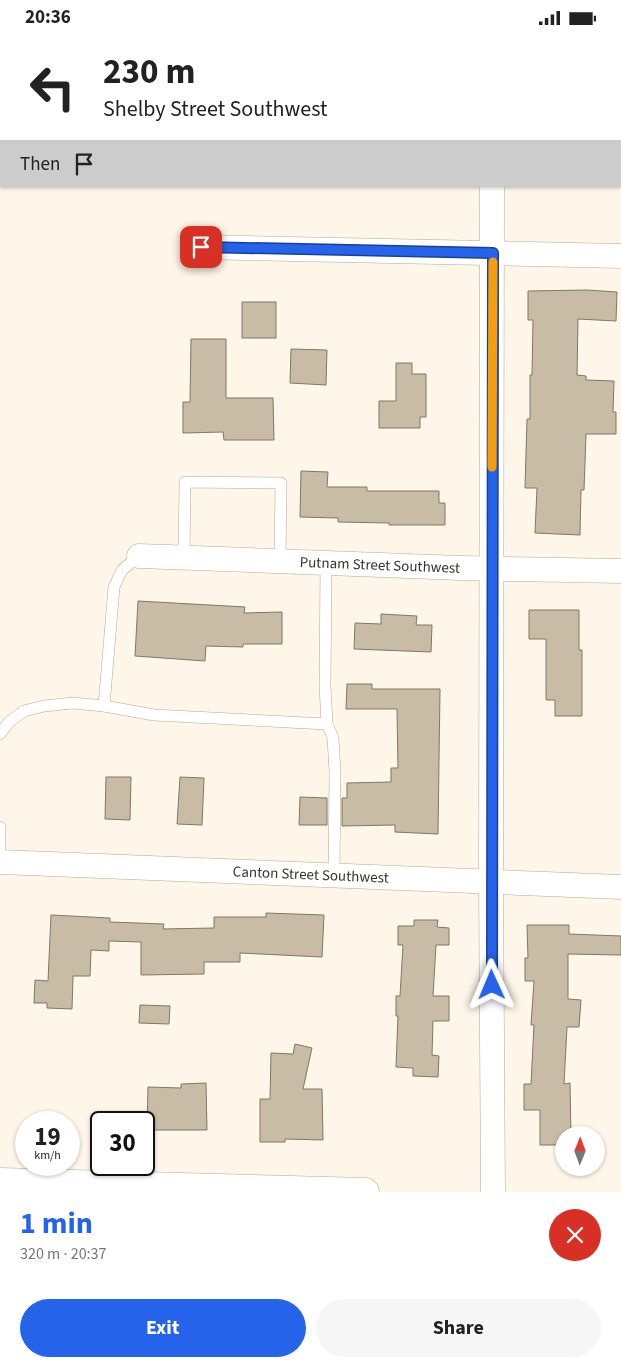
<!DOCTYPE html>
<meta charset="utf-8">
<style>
:root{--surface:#fff;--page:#f6f6f6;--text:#222;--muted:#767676;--accent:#2563eb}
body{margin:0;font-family:"Source Sans 3",sans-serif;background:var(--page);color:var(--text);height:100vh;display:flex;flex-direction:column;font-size:19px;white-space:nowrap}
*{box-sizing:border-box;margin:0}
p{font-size:16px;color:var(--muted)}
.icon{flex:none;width:28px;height:28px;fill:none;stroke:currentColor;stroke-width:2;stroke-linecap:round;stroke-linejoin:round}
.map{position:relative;height:1157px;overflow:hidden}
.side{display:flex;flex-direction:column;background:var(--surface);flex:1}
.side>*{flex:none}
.banner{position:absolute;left:0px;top:0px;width:621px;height:152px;box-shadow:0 1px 4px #0004;background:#fff;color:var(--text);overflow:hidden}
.needle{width:32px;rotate:1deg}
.fabs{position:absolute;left:555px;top:1091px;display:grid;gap:10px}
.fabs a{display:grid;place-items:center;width:50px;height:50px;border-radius:50%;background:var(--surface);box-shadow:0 1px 4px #0004;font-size:25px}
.speed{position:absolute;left:15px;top:1076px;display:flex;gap:10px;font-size:25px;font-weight:700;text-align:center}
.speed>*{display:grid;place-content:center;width:65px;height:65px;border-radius:50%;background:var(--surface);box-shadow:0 1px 4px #0004;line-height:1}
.speed small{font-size:12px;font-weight:400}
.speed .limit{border:2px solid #111;border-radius:8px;background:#fff;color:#111}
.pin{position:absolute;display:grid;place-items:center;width:42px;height:42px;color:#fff;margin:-21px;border-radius:10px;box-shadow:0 2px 8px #0006}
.me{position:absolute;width:55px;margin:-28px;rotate:359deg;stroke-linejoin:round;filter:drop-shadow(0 0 4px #0008)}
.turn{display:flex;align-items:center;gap:18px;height:105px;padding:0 20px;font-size:22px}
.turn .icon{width:65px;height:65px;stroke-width:2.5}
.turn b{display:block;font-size:35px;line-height:42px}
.then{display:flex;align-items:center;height:48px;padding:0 20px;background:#0003;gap:10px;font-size:19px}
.round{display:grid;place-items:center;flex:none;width:52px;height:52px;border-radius:26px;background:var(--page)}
.head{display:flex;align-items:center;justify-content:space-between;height:85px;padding:0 20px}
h1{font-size:30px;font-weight:700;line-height:38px;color:var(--accent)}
.action{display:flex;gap:10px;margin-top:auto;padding:10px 20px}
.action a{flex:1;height:58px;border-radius:30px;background:var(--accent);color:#fff;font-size:20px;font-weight:700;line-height:58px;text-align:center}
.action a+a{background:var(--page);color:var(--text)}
.status{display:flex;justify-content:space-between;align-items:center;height:35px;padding:0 25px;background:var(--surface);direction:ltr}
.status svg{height:14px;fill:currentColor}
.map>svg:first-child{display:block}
.building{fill:#c9bca7;stroke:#837663}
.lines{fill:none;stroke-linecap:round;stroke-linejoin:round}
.service-casing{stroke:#b5a893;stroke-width:12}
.minor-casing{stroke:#b5a893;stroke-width:25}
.secondary-casing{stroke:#b5a893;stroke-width:29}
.service{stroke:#fff;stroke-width:11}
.minor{stroke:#fff;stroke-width:24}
.secondary{stroke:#fff;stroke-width:28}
.route-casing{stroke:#184099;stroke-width:12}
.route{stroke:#2563eb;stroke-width:9}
.slow{stroke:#f59e0b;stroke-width:9}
.labels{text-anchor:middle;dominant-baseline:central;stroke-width:4;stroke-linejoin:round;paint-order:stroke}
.street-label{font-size:15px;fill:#3a352c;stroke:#fff}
</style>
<div class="status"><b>20:36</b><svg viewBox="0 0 49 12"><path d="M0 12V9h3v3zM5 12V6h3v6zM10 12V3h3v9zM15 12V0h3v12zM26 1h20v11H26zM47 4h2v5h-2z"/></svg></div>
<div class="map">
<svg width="621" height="1157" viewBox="0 0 621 1157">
<rect width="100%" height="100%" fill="#fef6e8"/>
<!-- building -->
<g class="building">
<polygon points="587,255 617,257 616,286 578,284 577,340 586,341 586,345 614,346 613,377 616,377 616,399 586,399 584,455 581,455 580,500 535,498 537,453 525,453 527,384 530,384 530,340 532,340 533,285 528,285 528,256"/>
<rect x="242" y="267" width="34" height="36"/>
<polygon points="191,304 226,304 226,363 273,363 274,405 224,405 223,397 183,398 183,367 190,367"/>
<polygon points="291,314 327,315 326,350 290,348"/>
<polygon points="396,328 412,328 412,339 426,339 426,382 420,382 420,393 379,393 379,366 396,366"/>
<polygon points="301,436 328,437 327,452 367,452 367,456 439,456 439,468 445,468 445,490 389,490 389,488 338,487 338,483 300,482"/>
<polygon points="138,566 245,572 244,578 282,577 282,609 243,609 243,612 206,611 205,626 135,621"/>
<polygon points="529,575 579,575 579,615 582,615 582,681 555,681 555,665 546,665 546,604 529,604"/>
<polygon points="381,579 417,581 416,590 432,590 431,617 354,614 355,588 381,589"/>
<polygon points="347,649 372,649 372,654 440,654 438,799 395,797 395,790 342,791 342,763 347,763 347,748 391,747 391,733 398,733 397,674 346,674"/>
<polygon points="106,742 131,742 130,785 105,784"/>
<polygon points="180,742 204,743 202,790 177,789"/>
<polygon points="300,762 327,763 327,790 299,790"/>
<polygon points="266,878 324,880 322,922 240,918 240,927 204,927 204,939 141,940 141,907 109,906 109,916 91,915 90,941 73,941 72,974 47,973 47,968 34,968 35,945 48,946 51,880 110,883 110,887 164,889 163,894 214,893 214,882 266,882"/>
<polygon points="414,885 438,885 437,892 449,893 449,910 436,910 433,961 449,961 449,986 433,986 432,1020 439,1021 438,1042 413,1041 413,1033 396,1032 398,981 396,981 396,961 400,961 403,910 398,910 398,891 414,891"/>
<polygon points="527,890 569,890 569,899 621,901 621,920 568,919 568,964 581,965 579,992 567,992 564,1049 570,1048 571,1100 564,1100 564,1110 540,1110 540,1075 524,1075 524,1049 531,1049 534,990 531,990 534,946 525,946 525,923 528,923"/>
<polygon points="140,970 170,971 169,989 139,988"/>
<polygon points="295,1009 312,1013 303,1054 322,1054 323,1105 285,1104 285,1107 260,1107 260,1064 270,1064 271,1018 293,1019"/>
<polygon points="206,1048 207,1095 147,1095 148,1052 181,1053 181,1049"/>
</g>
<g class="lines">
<!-- service casing -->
<g class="service-casing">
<g id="service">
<polyline points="184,523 185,447 281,448 280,526"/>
<polyline points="326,528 325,651 327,689 333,703 335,737 334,842"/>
<polyline points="104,671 114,552 122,535 139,521"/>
<polyline points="0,699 9,687 24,676 44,671 73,668 104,671 154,680 327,689"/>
<polyline points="0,792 0,823"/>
</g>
</g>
<!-- minor casing -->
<g class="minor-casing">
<g id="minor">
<polyline points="491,0 491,1"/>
<polyline points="492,151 491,848 493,1157"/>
<polyline points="201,212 621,221"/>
<path id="s1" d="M139,521l322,12 160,3"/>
<path id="s2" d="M0,827l621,25"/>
</g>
</g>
<!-- secondary casing -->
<g class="secondary-casing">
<polyline id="secondary" points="0,1147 365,1157"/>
</g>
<!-- service -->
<use href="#service" class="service"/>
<!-- minor -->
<use href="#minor" class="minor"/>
<!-- secondary -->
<use href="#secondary" class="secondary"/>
</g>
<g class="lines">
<!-- route casing -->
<g class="route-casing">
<polyline id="route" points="201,212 493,218 492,950"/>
</g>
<!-- route -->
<use href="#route" class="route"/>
<!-- slow -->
<polyline class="slow" points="492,432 493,227"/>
</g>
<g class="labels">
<!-- street labels -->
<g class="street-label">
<text stroke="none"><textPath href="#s1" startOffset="241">Putnam Street Southwest</textPath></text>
<text stroke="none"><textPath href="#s2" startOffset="311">Canton Street Southwest</textPath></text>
</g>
</g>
</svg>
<div class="fabs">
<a><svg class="needle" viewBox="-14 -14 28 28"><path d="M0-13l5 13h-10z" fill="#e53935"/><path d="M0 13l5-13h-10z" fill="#767676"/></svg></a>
</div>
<div class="speed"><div>19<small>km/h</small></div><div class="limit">30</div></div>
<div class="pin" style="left:201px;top:212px;background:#d93025"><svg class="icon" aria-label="arrive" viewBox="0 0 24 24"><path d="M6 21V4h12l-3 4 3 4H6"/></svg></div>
<svg class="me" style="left:492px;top:950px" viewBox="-20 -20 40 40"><path d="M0-17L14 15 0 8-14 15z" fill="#2563eb" stroke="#fff" stroke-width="4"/></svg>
<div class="banner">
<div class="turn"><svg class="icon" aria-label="left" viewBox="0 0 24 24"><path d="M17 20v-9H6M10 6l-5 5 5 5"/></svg><div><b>230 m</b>Shelby Street Southwest</div></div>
<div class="then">Then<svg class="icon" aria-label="arrive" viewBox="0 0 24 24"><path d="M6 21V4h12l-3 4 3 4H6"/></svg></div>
</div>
</div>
<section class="side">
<div class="head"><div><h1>1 min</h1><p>320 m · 20:37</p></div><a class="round" style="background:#d93025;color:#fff"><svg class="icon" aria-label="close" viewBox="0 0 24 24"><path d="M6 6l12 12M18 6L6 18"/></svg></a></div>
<div class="action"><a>Exit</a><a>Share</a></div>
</section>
